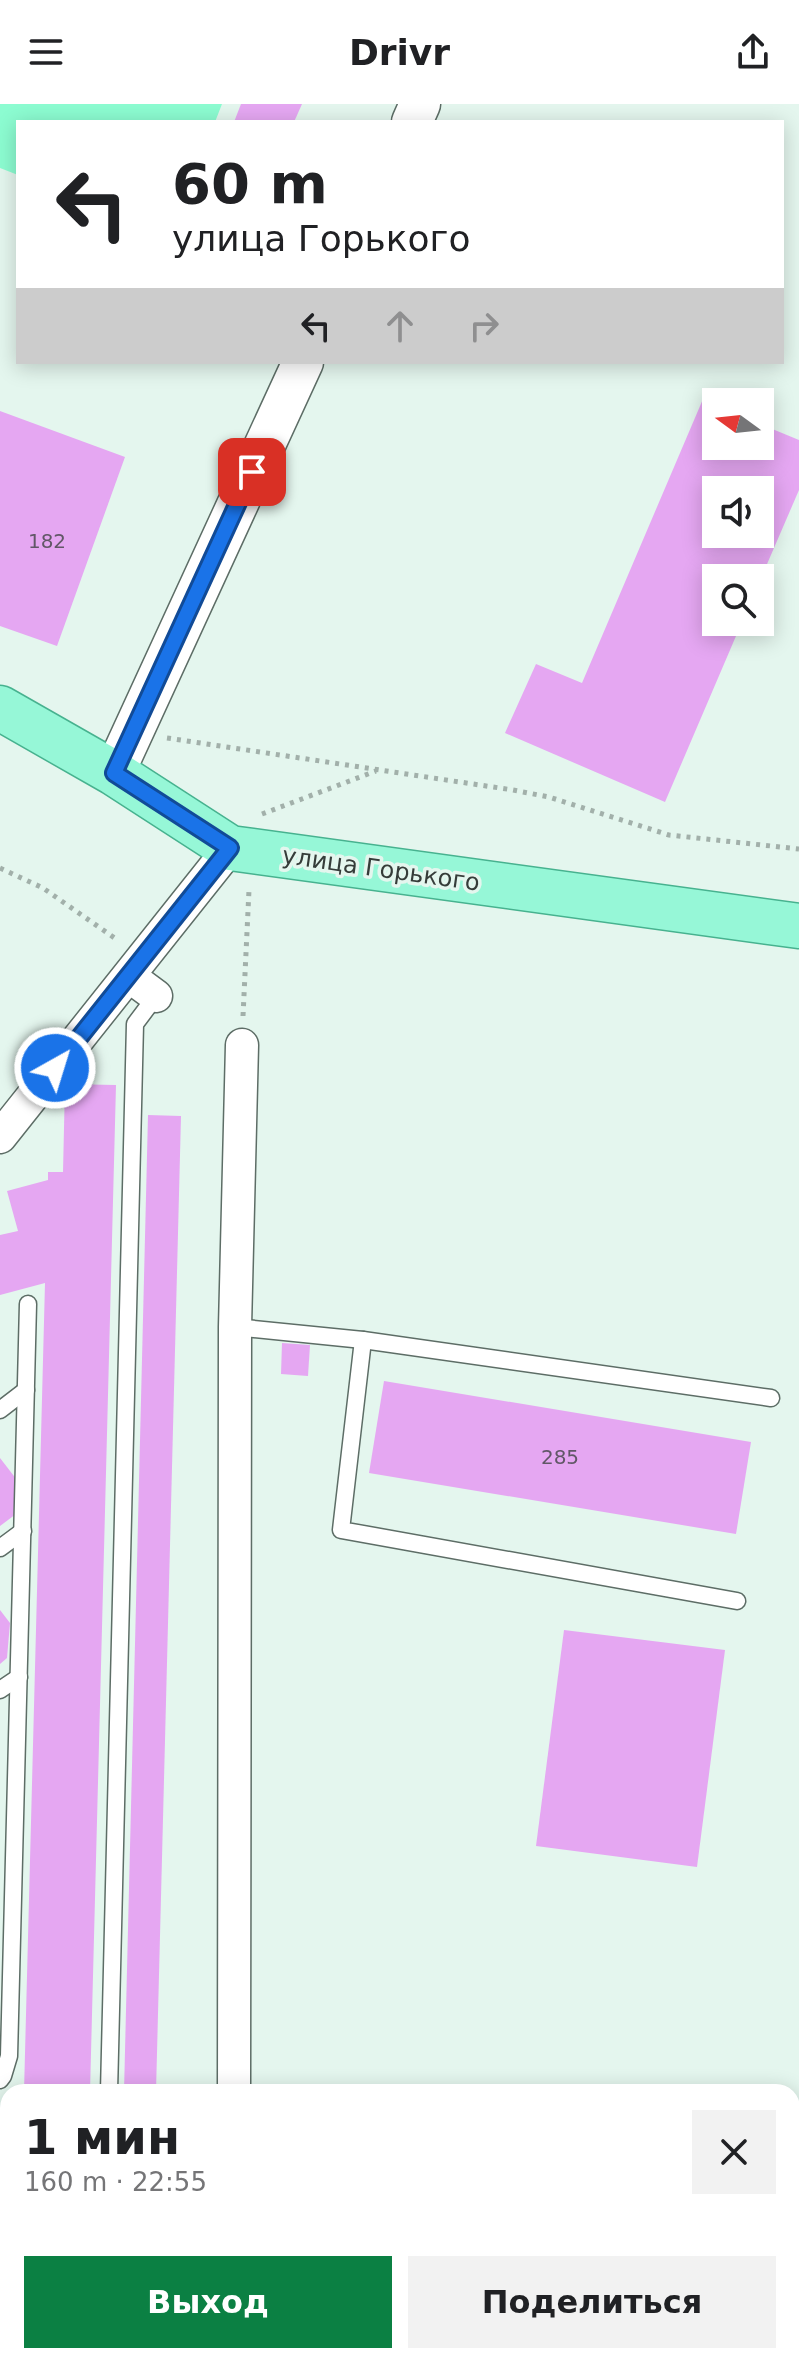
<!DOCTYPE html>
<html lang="ru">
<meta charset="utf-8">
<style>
:root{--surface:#fff;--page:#f2f2f2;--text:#202124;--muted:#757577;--accent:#0b8043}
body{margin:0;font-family:"DejaVu Sans",sans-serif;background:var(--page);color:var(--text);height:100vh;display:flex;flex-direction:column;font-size:30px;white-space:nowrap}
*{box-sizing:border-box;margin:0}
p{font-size:26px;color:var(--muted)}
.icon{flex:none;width:44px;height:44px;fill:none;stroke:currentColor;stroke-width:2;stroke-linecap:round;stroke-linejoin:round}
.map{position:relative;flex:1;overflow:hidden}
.panel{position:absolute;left:0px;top:1980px;width:800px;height:280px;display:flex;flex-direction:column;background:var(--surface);border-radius:24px 24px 0 0;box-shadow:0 4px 20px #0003}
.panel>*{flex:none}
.top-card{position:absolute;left:16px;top:16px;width:768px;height:244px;border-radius:0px;box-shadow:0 4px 20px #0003;background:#fff;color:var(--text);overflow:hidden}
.needle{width:52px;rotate:285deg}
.controls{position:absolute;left:702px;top:284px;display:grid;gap:16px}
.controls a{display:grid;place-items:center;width:72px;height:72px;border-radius:0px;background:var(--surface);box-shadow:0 4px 20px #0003;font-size:40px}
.pin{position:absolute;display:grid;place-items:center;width:68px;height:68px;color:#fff;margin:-34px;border-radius:16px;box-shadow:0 4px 12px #0006}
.me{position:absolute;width:88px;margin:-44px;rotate:39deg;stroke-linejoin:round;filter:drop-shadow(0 0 6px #0008)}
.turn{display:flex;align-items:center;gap:28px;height:168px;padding:0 24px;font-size:36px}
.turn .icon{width:104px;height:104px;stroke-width:2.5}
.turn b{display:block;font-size:56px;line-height:68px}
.lanes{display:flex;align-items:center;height:76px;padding:0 24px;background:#0003;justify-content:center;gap:40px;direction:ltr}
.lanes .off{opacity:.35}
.round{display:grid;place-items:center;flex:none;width:84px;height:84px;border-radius:0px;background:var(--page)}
.summary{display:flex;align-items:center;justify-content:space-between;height:136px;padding:0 24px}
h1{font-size:48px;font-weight:700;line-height:60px}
.primary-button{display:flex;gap:16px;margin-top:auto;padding:16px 24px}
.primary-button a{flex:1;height:92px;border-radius:0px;background:var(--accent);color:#fff;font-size:32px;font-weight:700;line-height:92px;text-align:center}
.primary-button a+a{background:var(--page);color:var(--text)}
header{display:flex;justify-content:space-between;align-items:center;height:104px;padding:0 24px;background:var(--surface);font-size:36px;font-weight:700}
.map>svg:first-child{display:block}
.green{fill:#8cfcd1}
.building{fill:#e5a7f2;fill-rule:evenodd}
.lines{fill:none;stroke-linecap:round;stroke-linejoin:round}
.service-casing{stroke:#5d6d66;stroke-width:19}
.minor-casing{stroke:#5d6d66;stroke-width:35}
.tertiary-casing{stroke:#5d6d66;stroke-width:43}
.primary-casing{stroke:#47b28f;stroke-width:47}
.path{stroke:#a2b0aa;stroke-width:5;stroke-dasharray:4 6;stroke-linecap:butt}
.service{stroke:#fff;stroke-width:16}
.minor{stroke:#fff;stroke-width:32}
.tertiary{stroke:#fff;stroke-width:40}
.primary{stroke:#96f7d7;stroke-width:44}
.route-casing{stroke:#114b97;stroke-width:20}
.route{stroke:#1a73e8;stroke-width:14}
.labels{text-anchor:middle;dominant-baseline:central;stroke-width:7;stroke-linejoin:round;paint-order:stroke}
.number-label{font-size:20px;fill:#615767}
.street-label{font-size:24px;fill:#353c39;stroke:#e4f6ee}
</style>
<header><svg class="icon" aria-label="menu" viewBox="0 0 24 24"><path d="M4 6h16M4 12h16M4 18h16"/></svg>Drivr<svg class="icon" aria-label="share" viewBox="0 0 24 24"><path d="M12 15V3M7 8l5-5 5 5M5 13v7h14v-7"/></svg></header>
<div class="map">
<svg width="799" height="2260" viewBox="0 0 799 2260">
<rect width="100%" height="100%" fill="#e4f6ee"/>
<!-- green -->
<polygon class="green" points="0,0 222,0 215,18 18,18 18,71 0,64"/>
<!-- building -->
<g class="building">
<polygon points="241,0 302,0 294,18 234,18"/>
<path d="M703,295l13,6v41h44v-22l39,16v50l-38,88h-45v44h26l-77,180 -160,-69 31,-69 46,19zM716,386h44v44h-44z"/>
<polygon points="0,307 125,353 57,542 0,522"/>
<polygon points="65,980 116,981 90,1988 24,1988 45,1179 0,1191 0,1131 18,1127 7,1087 48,1076 48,1068 63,1068"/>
<polygon points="148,1011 181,1012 156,1988 124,1988"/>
<polygon points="282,1239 310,1241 308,1272 281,1270"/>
<polygon points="384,1277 751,1338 736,1430 369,1369"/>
<polygon points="0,1354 17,1376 20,1407 0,1422"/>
<polygon points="0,1506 10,1519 7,1554 0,1560"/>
<polygon points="564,1526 725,1546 697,1763 536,1742"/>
<polygon points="0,2072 8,2082 8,2100 0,2106"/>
<polygon points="8,2143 8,2219 0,2225 0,2148"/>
<polygon points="34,2252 107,2252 97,2260 23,2260"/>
<polygon points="361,2252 474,2252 472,2260 360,2260"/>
<rect x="588" y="2252" width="72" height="8"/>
</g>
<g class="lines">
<!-- service casing -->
<g class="service-casing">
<g id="service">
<polyline points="235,1223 363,1236 771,1294"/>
<polyline points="363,1236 341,1426 737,1497"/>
<polyline points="0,1306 26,1286"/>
<polyline points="0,1444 23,1427"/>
<polyline points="0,1586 19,1573"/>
<polyline points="0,1976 3,1972 9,1952 28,1200"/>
<polyline points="109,1988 135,920 156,892"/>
<polyline points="0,2124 8,2117"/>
<polyline points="0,2251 8,2245"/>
<polyline points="554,2252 555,2260"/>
</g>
</g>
<!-- minor casing -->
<g class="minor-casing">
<g id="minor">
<polyline points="129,872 156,892"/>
<polyline points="0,1033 230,744"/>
<polyline points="234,1988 235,1223 242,941"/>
<polyline points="792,2031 799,2032"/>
<polyline points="231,2260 231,2252"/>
<polyline points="742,2260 742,2252"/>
</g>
</g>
<!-- tertiary casing -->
<g class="tertiary-casing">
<g id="tertiary">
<polyline points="412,18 420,0"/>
<polyline points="114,669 303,258"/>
</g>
</g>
<!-- primary casing -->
<g class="primary-casing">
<polyline id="primary" points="0,604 114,669 230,744 799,822"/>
</g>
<!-- path -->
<g class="path">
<polyline points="167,634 513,686 549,693 669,731 799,745"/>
<polyline points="262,710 376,667"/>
<polyline points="0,764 43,784 116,835"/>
<polyline points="243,912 249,786"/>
</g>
<!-- service -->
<use href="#service" class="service"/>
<!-- minor -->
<use href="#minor" class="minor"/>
<!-- tertiary -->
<use href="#tertiary" class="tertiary"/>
<!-- primary -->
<use href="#primary" class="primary"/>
</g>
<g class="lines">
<!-- route casing -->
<g class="route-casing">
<polyline id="route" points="55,964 230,744 114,669 252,368"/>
</g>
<!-- route -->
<use href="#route" class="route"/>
</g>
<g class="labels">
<!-- number labels -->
<g class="number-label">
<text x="47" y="437">182</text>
<text x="560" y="1353">285</text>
</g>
<!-- street labels -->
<g class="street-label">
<text transform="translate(381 765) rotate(8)">улица Горького</text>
</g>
</g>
</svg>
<div class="controls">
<a><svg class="needle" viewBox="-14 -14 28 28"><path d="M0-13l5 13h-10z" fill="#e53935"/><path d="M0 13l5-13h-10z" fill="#757577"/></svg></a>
<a><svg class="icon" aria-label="sound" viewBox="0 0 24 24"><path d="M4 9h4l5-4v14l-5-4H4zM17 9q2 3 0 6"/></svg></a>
<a><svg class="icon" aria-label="search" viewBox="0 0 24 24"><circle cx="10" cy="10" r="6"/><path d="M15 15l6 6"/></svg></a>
</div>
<div class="pin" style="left:252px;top:368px;background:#d93025"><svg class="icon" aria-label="arrive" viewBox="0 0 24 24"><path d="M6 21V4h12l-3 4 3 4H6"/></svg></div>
<svg class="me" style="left:55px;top:964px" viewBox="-20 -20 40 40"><circle r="17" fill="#1a73e8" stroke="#fff" stroke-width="3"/><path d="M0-11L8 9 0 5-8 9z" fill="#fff"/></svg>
<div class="top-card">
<div class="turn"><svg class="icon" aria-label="left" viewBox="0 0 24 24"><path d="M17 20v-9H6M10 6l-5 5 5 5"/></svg><div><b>60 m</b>улица Горького</div></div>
<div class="lanes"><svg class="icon" aria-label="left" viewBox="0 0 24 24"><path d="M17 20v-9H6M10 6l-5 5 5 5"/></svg><svg class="icon off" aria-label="ahead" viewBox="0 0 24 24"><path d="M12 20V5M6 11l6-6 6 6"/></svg><svg class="icon off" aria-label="right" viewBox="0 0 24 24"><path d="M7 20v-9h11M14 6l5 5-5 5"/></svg></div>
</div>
<section class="panel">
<div class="summary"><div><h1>1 мин</h1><p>160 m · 22:55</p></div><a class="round"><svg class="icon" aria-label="close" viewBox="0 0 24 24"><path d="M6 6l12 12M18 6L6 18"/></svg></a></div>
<div class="primary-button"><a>Выход</a><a>Поделиться</a></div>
</section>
</div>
